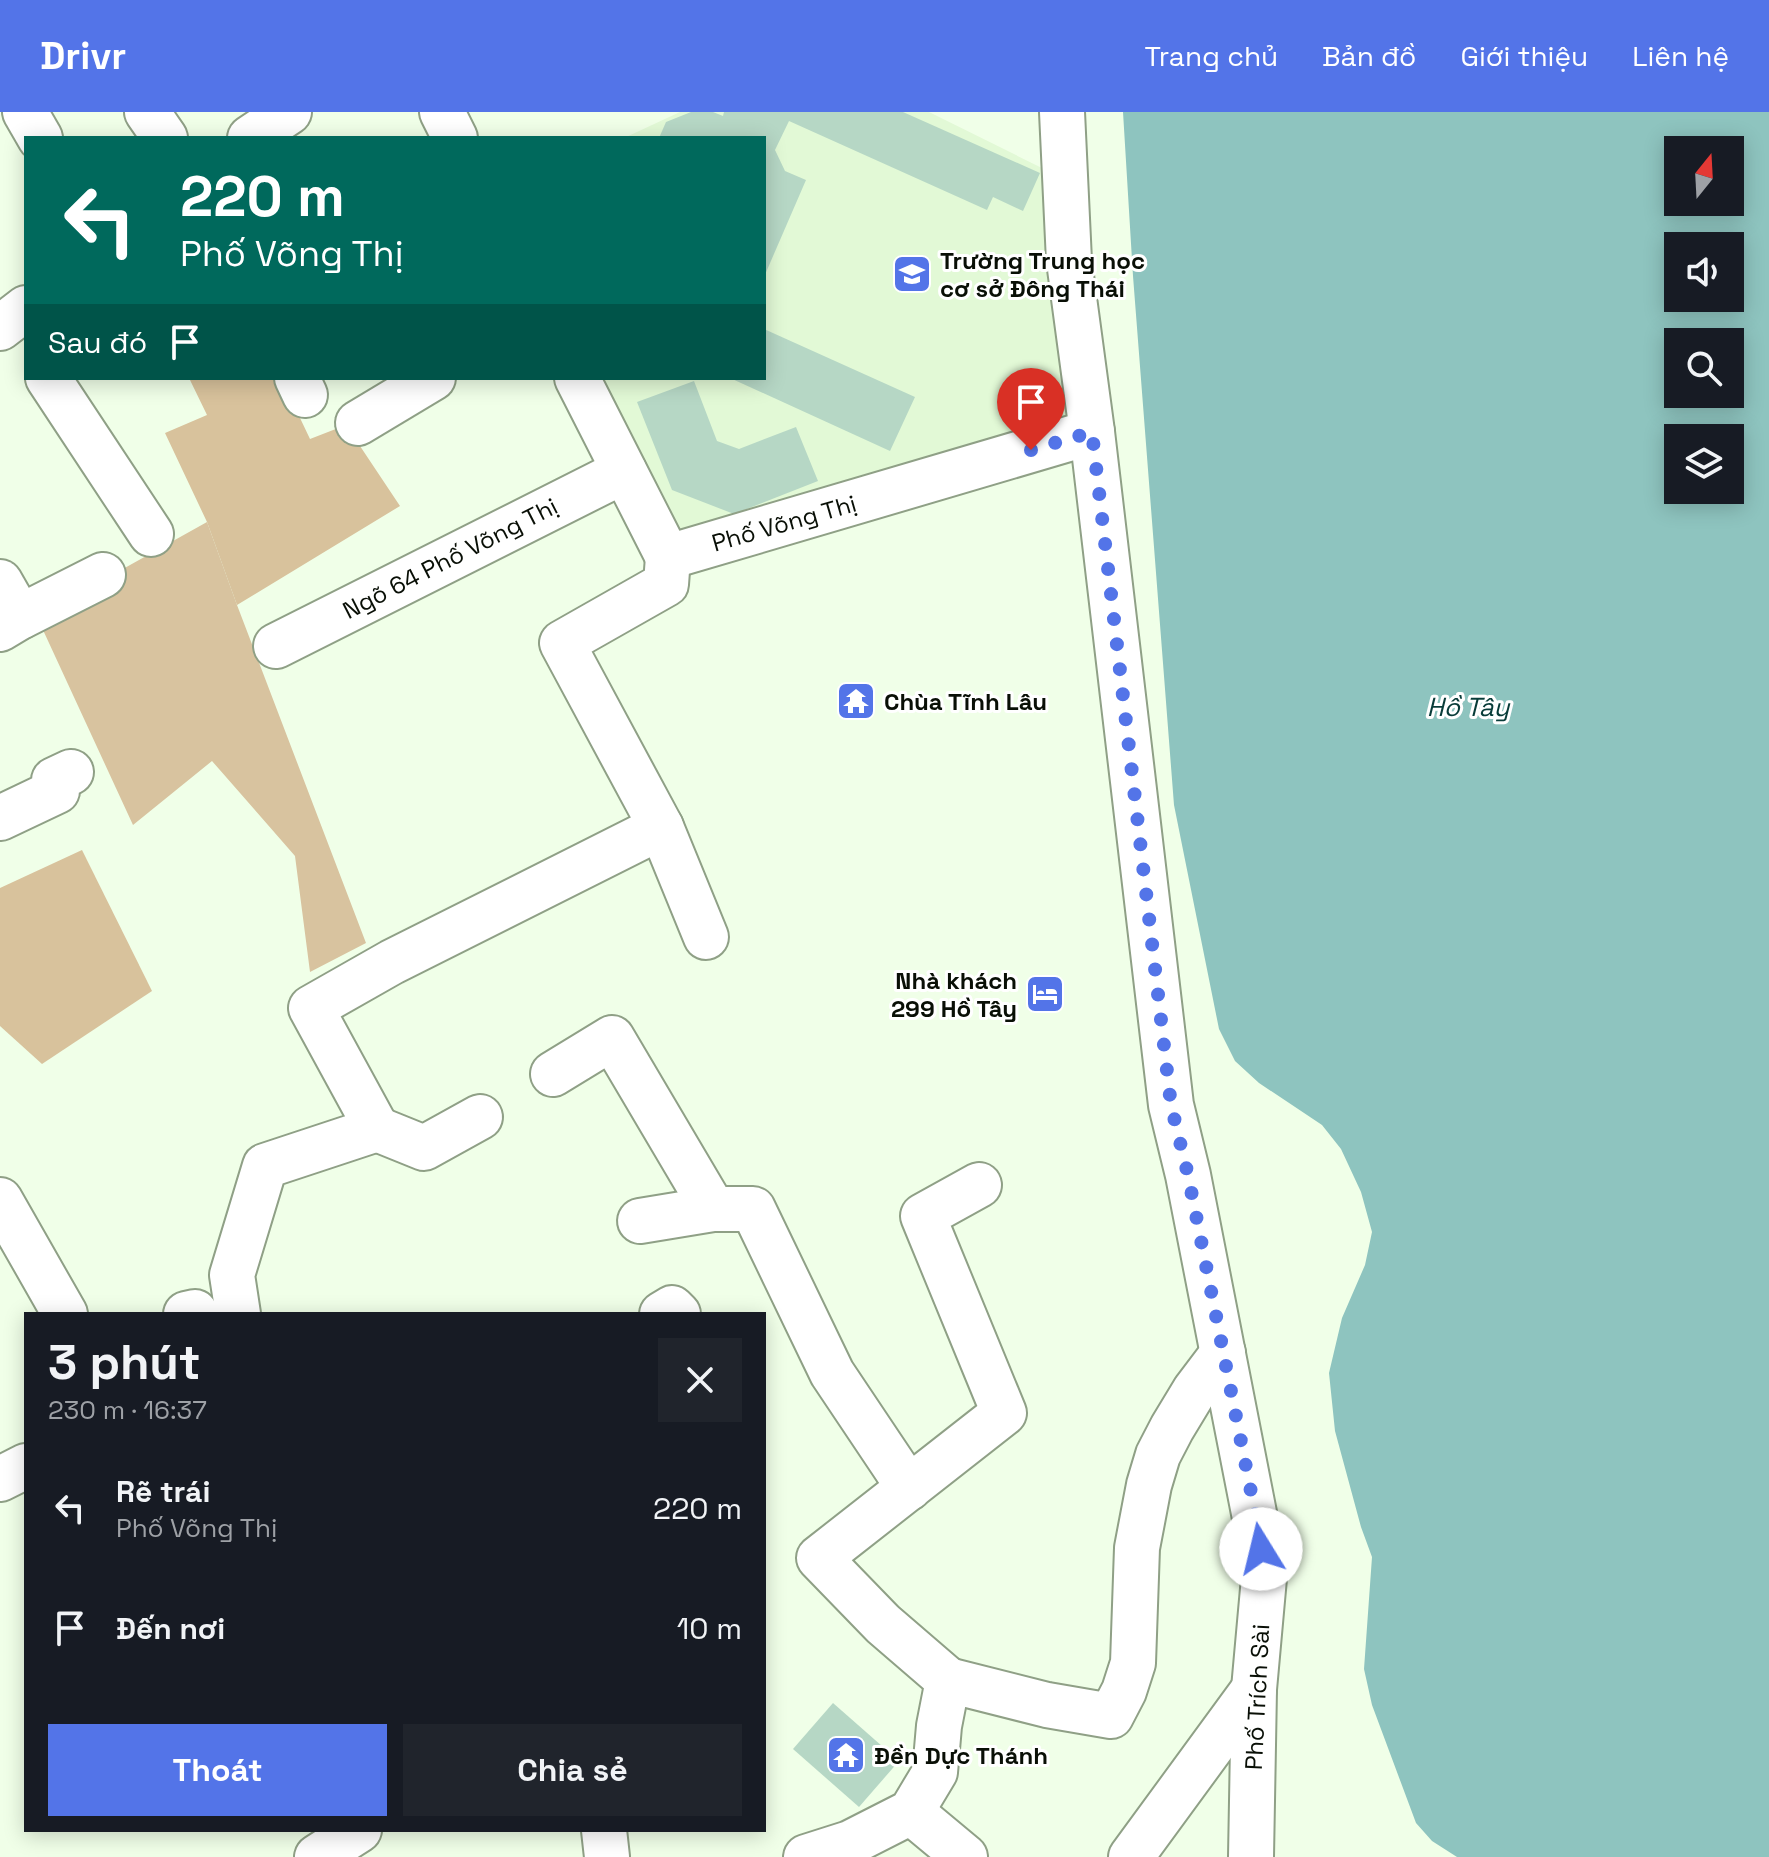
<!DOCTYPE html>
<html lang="vi">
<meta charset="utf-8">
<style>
:root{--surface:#171b24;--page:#20242c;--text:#f1f3f6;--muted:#9ea1a6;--accent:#5374e8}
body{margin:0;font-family:"Space Grotesk",sans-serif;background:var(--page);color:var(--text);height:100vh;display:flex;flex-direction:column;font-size:30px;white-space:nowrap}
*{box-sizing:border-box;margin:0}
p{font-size:26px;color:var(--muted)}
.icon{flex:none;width:44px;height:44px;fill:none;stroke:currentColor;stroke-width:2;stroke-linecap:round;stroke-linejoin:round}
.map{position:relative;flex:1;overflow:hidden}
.side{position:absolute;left:24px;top:1200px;width:742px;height:520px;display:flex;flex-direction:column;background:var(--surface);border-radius:0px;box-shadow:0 4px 20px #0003}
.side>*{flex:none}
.guide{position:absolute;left:24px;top:24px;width:742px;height:244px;border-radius:0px;box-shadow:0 4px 20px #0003;background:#00695c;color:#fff;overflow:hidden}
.needle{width:52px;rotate:18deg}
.controls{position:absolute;left:1664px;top:24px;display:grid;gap:16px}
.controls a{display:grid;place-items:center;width:80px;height:80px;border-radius:0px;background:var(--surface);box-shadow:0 4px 20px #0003;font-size:40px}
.pin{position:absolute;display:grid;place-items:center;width:68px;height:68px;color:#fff;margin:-82px -34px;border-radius:50% 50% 50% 0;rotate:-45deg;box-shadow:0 0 8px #0007}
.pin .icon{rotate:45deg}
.me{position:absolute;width:88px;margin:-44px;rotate:351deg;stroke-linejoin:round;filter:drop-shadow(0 0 6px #0008)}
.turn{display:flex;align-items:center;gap:28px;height:168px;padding:0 24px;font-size:36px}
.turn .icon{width:104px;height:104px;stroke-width:2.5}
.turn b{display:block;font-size:56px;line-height:68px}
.then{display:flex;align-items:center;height:76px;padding:0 24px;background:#0003;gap:16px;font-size:30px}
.round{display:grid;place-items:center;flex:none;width:84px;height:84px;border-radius:0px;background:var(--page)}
.summary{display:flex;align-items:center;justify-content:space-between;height:136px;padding:0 24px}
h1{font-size:48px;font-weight:700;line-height:60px}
.action{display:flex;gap:16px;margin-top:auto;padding:16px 24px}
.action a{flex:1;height:92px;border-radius:0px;background:var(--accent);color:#fff;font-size:32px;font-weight:700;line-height:92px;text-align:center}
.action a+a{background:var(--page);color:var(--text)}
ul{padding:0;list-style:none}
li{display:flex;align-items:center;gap:24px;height:120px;padding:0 24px}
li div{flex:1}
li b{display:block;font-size:30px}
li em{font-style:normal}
header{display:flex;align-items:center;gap:48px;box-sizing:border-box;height:112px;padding:0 40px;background:var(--accent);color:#fff}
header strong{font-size:38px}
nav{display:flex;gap:44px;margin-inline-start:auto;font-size:28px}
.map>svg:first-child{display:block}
.built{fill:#e2f9d6}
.green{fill:#d8c39f}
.forest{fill:#d8c29c}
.water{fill:#8ec4bf;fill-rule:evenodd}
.building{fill:#b6d7c5}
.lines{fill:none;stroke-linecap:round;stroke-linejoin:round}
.minor-casing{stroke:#8fa086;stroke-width:48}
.minor{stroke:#fff;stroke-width:44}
.route{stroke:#5374e8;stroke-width:14;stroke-dasharray:0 25.2}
.labels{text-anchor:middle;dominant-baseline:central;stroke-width:6;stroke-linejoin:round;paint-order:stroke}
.poi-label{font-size:24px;font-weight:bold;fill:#090f06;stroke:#fff;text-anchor:start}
.street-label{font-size:24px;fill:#090f06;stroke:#fff}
.water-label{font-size:26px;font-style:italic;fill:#083c39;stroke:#fff}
</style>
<header>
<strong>Drivr</strong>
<nav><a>Trang chủ</a><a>Bản đồ</a><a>Giới thiệu</a><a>Liên hệ</a></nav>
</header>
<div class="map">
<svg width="1769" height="1745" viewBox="0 0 1769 1745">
<rect width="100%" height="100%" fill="#f0ffe8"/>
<!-- built -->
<polygon class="built" points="680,0 929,0 1046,58 1080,312 673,429 591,266 764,266 764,26 624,26"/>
<!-- green -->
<polygon class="green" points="207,410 237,493 366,831 310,860 295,744 212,649 133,713 37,505"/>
<!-- forest -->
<g class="forest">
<polygon points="192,266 281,266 310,327 346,313 400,394 237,493 207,410 165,321 207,303 190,268"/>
<polygon points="82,738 152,879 42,952 0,914 0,776"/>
</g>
<!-- water -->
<path class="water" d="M1123,0h646v1745h-312l-25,-16 -16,-18 -44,-118 -8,-36 8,-112 -11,-30 -26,-96 -6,-58 13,-55 23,-53 7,-33 -11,-40 -20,-43 -19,-24 -63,-42 -24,-22 -16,-32 -45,-224 -41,-529zM1678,38h52v52h-52zM1678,134h52v52h-52zM1678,230h52v52h-52zM1678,326h52v52h-52z"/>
<!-- building -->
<g class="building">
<polygon points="691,0 713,0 723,4 724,0 903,0 1040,61 1023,99 993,85 987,98 789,9 775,38 785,59 806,68 764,165 764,26 659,26 666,10"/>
<polygon points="764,217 915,285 890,339 730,266 764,266"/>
<polygon points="694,269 717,329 739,337 796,315 818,369 734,402 672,378 637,290"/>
<polygon points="833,1591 899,1649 859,1695 793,1637"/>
</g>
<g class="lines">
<!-- minor casing -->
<g class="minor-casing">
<g id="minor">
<polyline points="25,0 40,26"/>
<polyline points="147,0 165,26"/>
<polyline points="442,0 455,26"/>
<polyline points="1062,0 1069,149 1092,320 1171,993 1188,1063 1261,1437 1264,1466 1254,1577 1251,1745"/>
<polyline points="250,26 289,0"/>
<polyline points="0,216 26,196"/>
<polyline points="48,266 151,422"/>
<polyline points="297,266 305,283"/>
<polyline points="577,266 668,445"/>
<polyline points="358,311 433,266"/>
<polyline points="668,445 666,472 562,531 661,715 706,825"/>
<polyline points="668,445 1092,320"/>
<polyline points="0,470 20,505"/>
<polyline points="0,517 20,505 103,463"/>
<polyline points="276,534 624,359"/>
<polyline points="0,706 57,679 54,668 71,660"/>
<polyline points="553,962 612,926 713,1097 753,1097 832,1261 909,1376"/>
<polyline points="377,1017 424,1036 480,1005"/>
<polyline points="0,1088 65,1202"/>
<polyline points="640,1109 713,1097"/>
<polyline points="186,1202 195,1200 196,1202"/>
<polyline points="238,1202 232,1163 265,1054 377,1017 311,896 392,850 661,715"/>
<polyline points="662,1202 672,1196 678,1202"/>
<polyline points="0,1367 26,1354"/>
<polyline points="948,1568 883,1512 819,1446 1004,1301 923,1104 979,1073"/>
<polyline points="911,1700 965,1745"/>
<polyline points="604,1718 607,1745"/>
<polyline points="317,1745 359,1718"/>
<polyline points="806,1745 850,1731 911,1700 935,1660 939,1614 948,1568 1047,1593 1111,1604 1124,1579 1133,1551 1137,1436 1149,1373 1158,1343 1172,1316 1195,1278 1223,1241"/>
<polyline points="1131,1745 1254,1577"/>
</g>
</g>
<!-- minor -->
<use href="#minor" class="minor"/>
</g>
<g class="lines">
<!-- route -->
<polyline class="route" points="1031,338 1092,320 1171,993 1188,1063 1257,1410 1261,1437"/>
</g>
<!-- icons -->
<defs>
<g id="school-square" transform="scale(2)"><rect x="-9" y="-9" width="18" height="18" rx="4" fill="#5374e8" stroke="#fff"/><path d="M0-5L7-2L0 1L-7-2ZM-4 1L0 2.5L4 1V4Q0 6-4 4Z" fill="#fff"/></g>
<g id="temple-square" transform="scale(2)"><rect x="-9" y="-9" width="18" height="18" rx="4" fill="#5374e8" stroke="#fff"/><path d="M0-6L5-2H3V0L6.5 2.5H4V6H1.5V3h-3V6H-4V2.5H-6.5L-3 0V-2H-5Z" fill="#fff"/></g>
<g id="hotel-square" transform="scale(2)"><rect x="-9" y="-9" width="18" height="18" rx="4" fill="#5374e8" stroke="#fff"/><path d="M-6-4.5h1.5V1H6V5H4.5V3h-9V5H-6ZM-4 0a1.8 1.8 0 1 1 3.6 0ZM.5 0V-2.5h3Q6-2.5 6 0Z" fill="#fff"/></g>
</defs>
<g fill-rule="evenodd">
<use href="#school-square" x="912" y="162"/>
<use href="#temple-square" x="856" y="589"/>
<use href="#hotel-square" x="1045" y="882"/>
<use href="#temple-square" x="846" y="1643"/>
</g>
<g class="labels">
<!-- poi labels -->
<g class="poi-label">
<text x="940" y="148">Trường Trung học<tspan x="940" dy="28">cơ sở Đông Thái</tspan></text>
<text x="884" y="589">Chùa Tĩnh Lâu</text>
<text x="1017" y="868" text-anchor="end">Nhà khách<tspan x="1017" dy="28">299 Hồ Tây</tspan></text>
<text x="874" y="1643">Đền Dực Thánh</text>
</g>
<!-- street labels -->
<g class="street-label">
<text transform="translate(784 411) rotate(-16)">Phố Võng Thị</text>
<text transform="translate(450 446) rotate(-27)">Ngõ 64 Phố Võng Thị</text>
<text transform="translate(1257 1585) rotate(-87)">Phố Trích Sài</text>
</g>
<!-- water labels -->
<g class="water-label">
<text x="1468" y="595">Hồ Tây</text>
</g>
</g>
</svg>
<div class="controls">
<a><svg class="needle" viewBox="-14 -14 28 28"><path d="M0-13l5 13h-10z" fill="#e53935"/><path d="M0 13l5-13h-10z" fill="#9ea1a6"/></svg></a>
<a><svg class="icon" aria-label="sound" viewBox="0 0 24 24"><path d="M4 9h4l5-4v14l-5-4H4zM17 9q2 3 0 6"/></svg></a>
<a><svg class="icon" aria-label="search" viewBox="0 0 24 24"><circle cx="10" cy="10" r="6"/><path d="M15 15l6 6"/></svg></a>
<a><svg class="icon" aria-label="layers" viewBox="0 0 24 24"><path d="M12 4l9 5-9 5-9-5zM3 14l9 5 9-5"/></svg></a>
</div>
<div class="pin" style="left:1031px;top:338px;background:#d93025"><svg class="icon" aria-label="arrive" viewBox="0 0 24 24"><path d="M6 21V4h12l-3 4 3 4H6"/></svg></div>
<svg class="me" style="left:1261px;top:1437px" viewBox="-20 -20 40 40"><circle r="19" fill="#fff"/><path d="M0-13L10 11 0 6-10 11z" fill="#5374e8"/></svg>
<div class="guide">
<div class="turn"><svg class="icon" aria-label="left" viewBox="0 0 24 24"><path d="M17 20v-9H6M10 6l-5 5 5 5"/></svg><div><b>220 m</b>Phố Võng Thị</div></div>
<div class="then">Sau đó<svg class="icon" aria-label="arrive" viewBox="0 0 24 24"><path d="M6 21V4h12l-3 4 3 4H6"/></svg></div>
</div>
<section class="side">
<div class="summary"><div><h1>3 phút</h1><p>230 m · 16:37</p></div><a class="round"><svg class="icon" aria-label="close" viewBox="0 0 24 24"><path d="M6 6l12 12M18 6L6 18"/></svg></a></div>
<ul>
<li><svg class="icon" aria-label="left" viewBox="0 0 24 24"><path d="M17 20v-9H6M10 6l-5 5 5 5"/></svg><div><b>Rẽ trái</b><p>Phố Võng Thị</p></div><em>220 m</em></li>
<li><svg class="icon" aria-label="arrive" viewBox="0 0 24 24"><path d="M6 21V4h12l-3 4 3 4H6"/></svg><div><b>Đến nơi</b></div><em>10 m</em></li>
</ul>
<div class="action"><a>Thoát</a><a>Chia sẻ</a></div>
</section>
</div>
